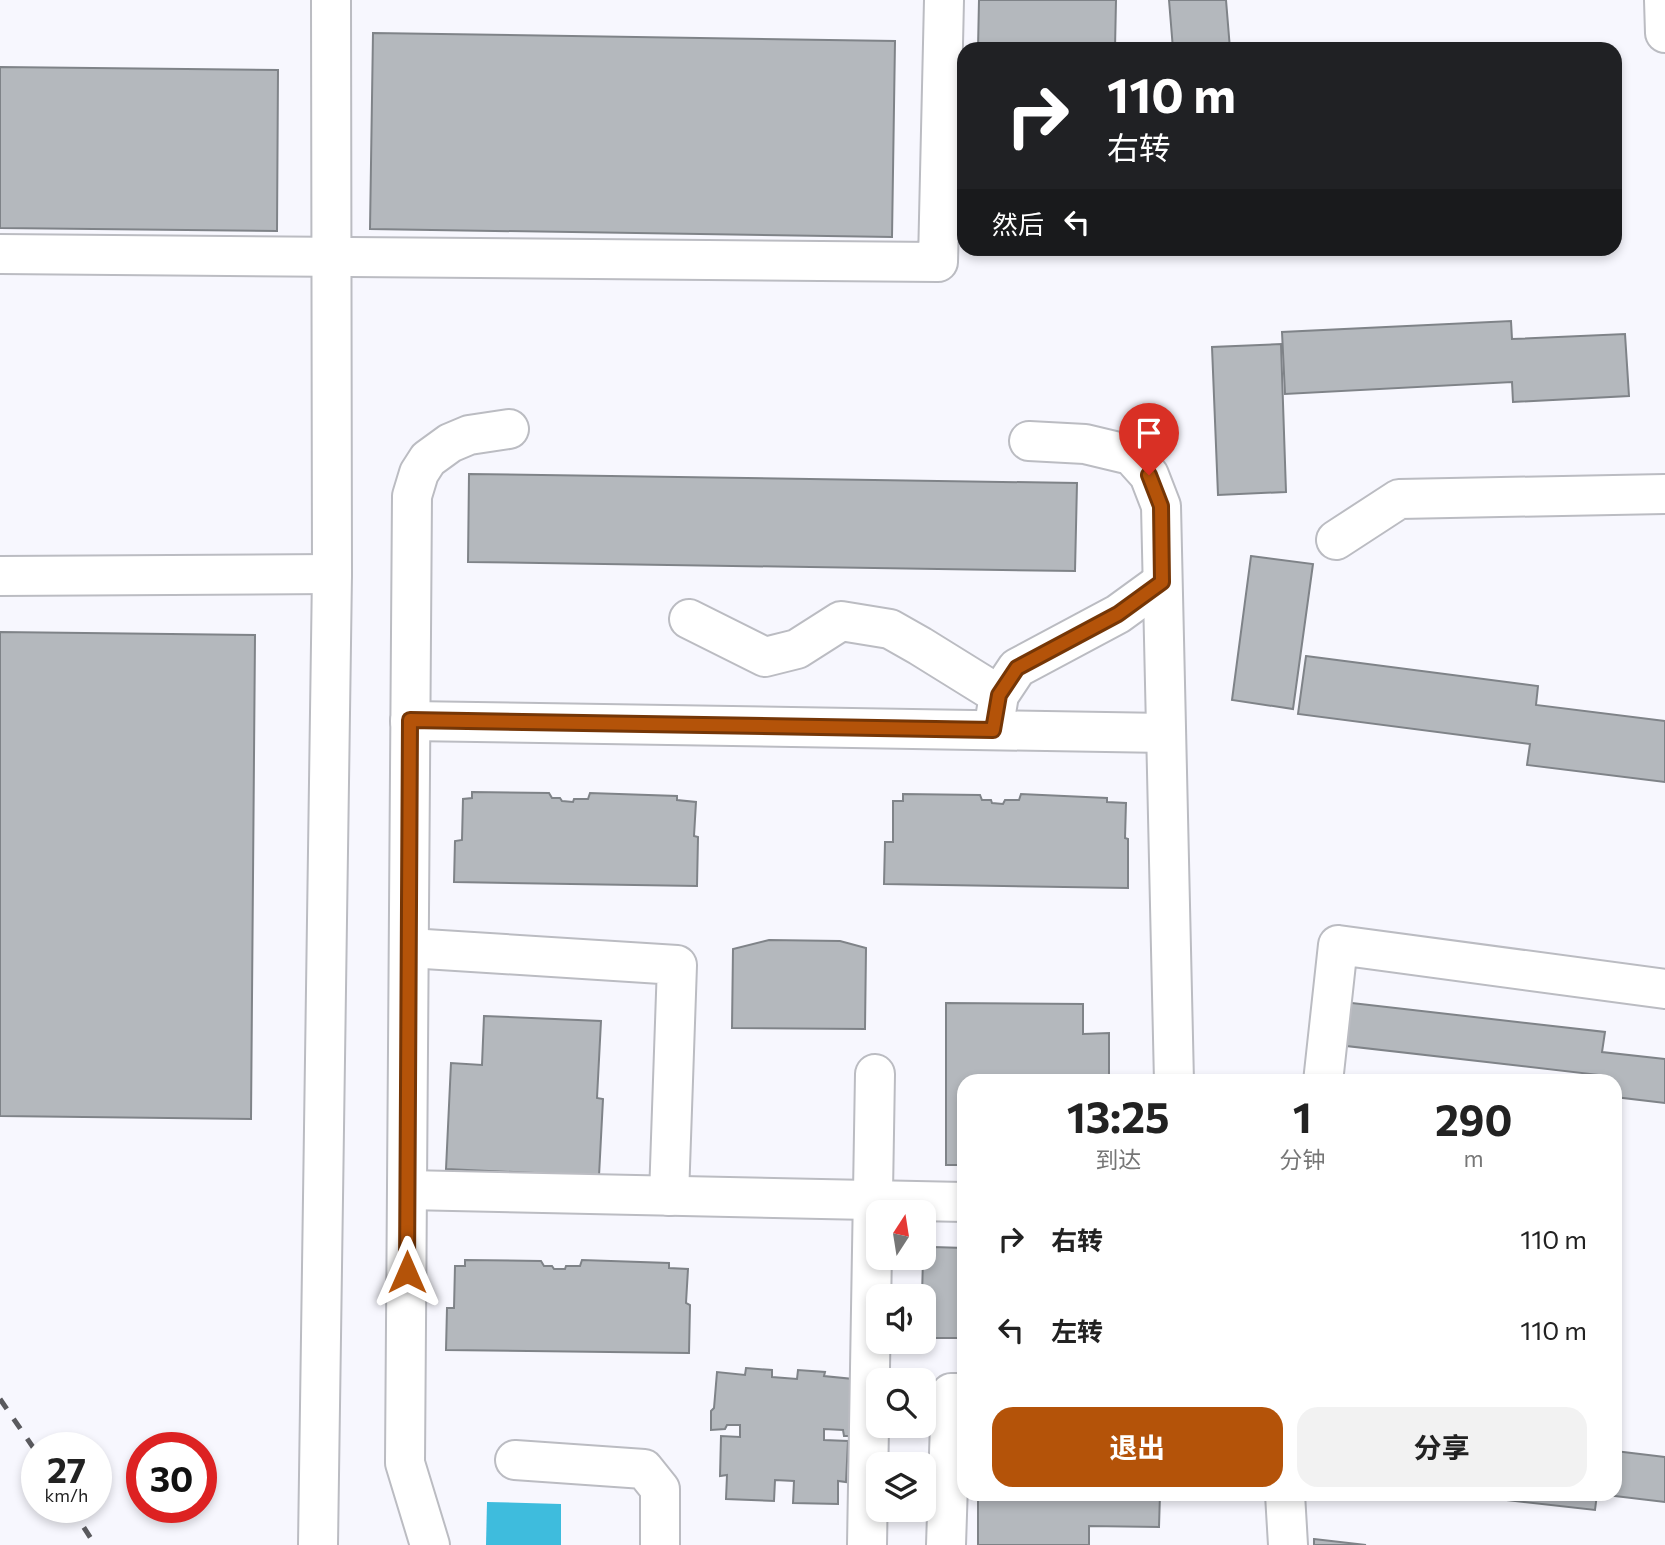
<!DOCTYPE html>
<html lang="zh">
<meta charset="utf-8">
<style>
:root{--surface:#fff;--page:#f2f2f2;--text:#222;--muted:#767676;--accent:#b45309}
body{margin:0;font-family:Commissioner,"Noto Sans SC",sans-serif;background:var(--page);color:var(--text);height:100vh;display:flex;flex-direction:column;font-size:26px;white-space:nowrap}
*{box-sizing:border-box;margin:0}
p{font-size:23px;color:var(--muted)}
.icon{flex:none;width:38px;height:38px;fill:none;stroke:currentColor;stroke-width:2;stroke-linecap:round;stroke-linejoin:round}
.map{position:relative;flex:1;overflow:hidden}
.side{position:absolute;left:957px;top:1074px;width:665px;height:427px;display:flex;flex-direction:column;background:var(--surface);border-radius:21px;box-shadow:0 4px 10px #0003}
.side>*{flex:none}
.guide{position:absolute;left:957px;top:42px;width:665px;height:214px;border-radius:21px;box-shadow:0 4px 10px #0003;background:#202124;color:#fff;overflow:hidden}
.needle{width:46px;rotate:12deg}
.buttons{position:absolute;left:866px;top:1200px;display:grid;gap:14px}
.buttons a{display:grid;place-items:center;width:70px;height:70px;border-radius:14px;background:var(--surface);box-shadow:0 4px 10px #0003;font-size:35px}
.speed{position:absolute;left:21px;top:1432px;display:flex;gap:14px;font-size:35px;font-weight:700;text-align:center}
.speed>*{display:grid;place-content:center;width:91px;height:91px;border-radius:50%;background:var(--surface);box-shadow:0 4px 10px #0003;line-height:1}
.speed small{font-size:18px;font-weight:400}
.speed .limit{border:10px solid #d22;background:#fff;color:#111}
.pin{position:absolute;display:grid;place-items:center;width:60px;height:60px;color:#fff;margin:-72px -30px;border-radius:50% 50% 50% 0;rotate:-45deg;box-shadow:0 0 7px #0007}
.pin .icon{rotate:45deg}
.me{position:absolute;width:77px;margin:-38px;rotate:0deg;stroke-linejoin:round;filter:drop-shadow(0 0 5px #0008)}
.turn{display:flex;align-items:center;gap:24px;height:147px;padding:0 35px;font-size:32px}
.turn .icon{width:91px;height:91px;stroke-width:2.5}
.turn b{display:block;font-size:49px;line-height:60px}
.then{display:flex;align-items:center;height:66px;padding:0 35px;background:#0003;gap:14px;font-size:26px}
.eta{display:flex;justify-content:space-evenly;align-items:center;height:119px;text-align:center}
.eta b{font-size:42px;font-weight:700;line-height:49px}
.cta{display:flex;gap:14px;margin-top:auto;padding:14px 35px}
.cta a{flex:1;height:80px;border-radius:21px;background:var(--accent);color:#fff;font-size:28px;font-weight:700;line-height:80px;text-align:center}
.cta a+a{background:var(--page);color:var(--text)}
ul{padding:0;list-style:none}
li{display:flex;align-items:center;gap:21px;height:91px;padding:0 35px}
li div{flex:1}
li b{display:block;font-size:26px}
li em{font-style:normal}
.map>svg:first-child{display:block}
.water{fill:#3ebcdd}
.building{fill:#b4b8bd;stroke:#7f8388;stroke-width:2}
.lines{fill:none;stroke-linecap:round;stroke-linejoin:round}
.street-casing{stroke:#bbbcc2;stroke-width:42}
.street{stroke:#fff;stroke-width:38}
.rail{stroke:#5a5a5e;stroke-width:5;stroke-dasharray:12 12;stroke-linecap:butt}
.route-casing{stroke:#753606;stroke-width:18}
.route{stroke:#b45309;stroke-width:12}
</style>
<div class="map">
<svg width="1665" height="1545" viewBox="0 0 1665 1545">
<rect width="100%" height="100%" fill="#f7f7fe"/>
<!-- water -->
<polygon class="water" points="487,1502 561,1504 561,1545 486,1545"/>
<!-- building -->
<g class="building">
<polygon points="979,0 1116,0 1115,49 978,49"/>
<polygon points="1169,0 1226,0 1230,49 1173,49"/>
<polygon points="373,33 895,41 892,237 370,229"/>
<polygon points="0,67 278,70 277,231 0,228"/>
<polygon points="1511,321 1512,339 1625,334 1629,396 1513,402 1512,382 1285,394 1282,332"/>
<polygon points="1281,344 1286,492 1218,495 1212,347"/>
<polygon points="469,474 1077,483 1075,571 468,562"/>
<polygon points="1251,556 1313,564 1293,709 1232,700"/>
<polygon points="0,632 255,635 251,1119 0,1116"/>
<polygon points="1306,656 1538,686 1536,705 1665,721 1665,782 1527,765 1530,744 1298,714"/>
<polygon points="472,792 549,793 552,798 560,798 562,801 573,802 574,799 588,799 590,793 677,796 677,800 696,802 694,836 698,837 697,886 454,882 455,841 462,840 463,799 472,798"/>
<polygon points="903,794 980,795 982,800 991,800 992,803 1003,804 1005,800 1019,800 1021,794 1107,798 1107,802 1126,803 1125,838 1128,839 1128,888 884,884 885,842 893,842 893,801 903,801"/>
<polygon points="769,940 840,941 866,948 865,1029 732,1028 733,949"/>
<polygon points="1343,1002 1605,1032 1602,1052 1665,1059 1665,1103 1615,1097 1615,1082 1607,1082 1608,1076 1338,1045"/>
<polygon points="946,1003 1083,1004 1083,1034 1109,1033 1109,1082 964,1082 964,1165 946,1165"/>
<polygon points="484,1016 601,1021 597,1098 603,1099 599,1176 446,1169 451,1063 482,1065"/>
<polygon points="933,1247 964,1248 964,1338 924,1338 924,1297 915,1296 922,1296 923,1258 924,1258 924,1253 932,1254"/>
<polygon points="465,1260 541,1261 544,1266 552,1266 554,1269 565,1269 566,1266 580,1266 582,1260 669,1263 669,1268 688,1269 686,1303 690,1305 689,1353 446,1350 447,1308 454,1308 455,1266 465,1266"/>
<polygon points="746,1368 772,1370 772,1377 797,1379 798,1370 825,1372 824,1376 853,1379 856,1436 844,1436 843,1430 824,1429 824,1440 848,1441 846,1482 838,1481 838,1504 793,1503 794,1481 775,1480 774,1501 726,1499 727,1475 720,1476 721,1436 740,1437 740,1425 727,1425 725,1429 711,1430 711,1411 714,1408 717,1372 745,1375"/>
<polygon points="1615,1451 1665,1457 1665,1502 1598,1494 1615,1494"/>
<polygon points="978,1494 1160,1494 1159,1527 1089,1526 1089,1545 978,1545"/>
<polygon points="1454,1494 1597,1494 1595,1510"/>
<polygon points="1314,1539 1366,1545 1314,1545"/>
</g>
<g class="lines">
<!-- street casing -->
<g class="street-casing">
<g id="street">
<polyline points="1664,0 1665,33"/>
<polyline points="0,254 938,262 944,0"/>
<polyline points="1029,441 1085,444 1131,455 1149,475 1161,506 1174,1082"/>
<polyline points="1336,540 1399,499 1665,494"/>
<polyline points="0,576 332,574"/>
<polyline points="689,619 765,657 797,649 841,621 890,629 920,646 999,695"/>
<polyline points="995,719 999,695 1017,668 1118,614 1162,582"/>
<polyline points="410,721 1166,733"/>
<polyline points="409,948 677,965 669,1196"/>
<polyline points="1323,1082 1338,945 1665,989"/>
<polyline points="407,1190 964,1202"/>
<polyline points="515,1460 644,1469 660,1489 660,1545"/>
<polyline points="1285,1494 1288,1545"/>
<polyline points="318,1545 332,574 331,0"/>
<polyline points="430,1545 405,1463 412,496 419,473 428,459 450,443 469,435 509,429"/>
<polyline points="867,1545 875,1074"/>
<polyline points="946,1545 951,1393 964,1393"/>
</g>
</g>
<!-- street -->
<use href="#street" class="street"/>
<!-- rail -->
<g class="rail">
<polyline points="0,1399 37,1453"/>
<polyline points="71,1507 95,1545"/>
</g>
</g>
<g class="lines">
<!-- route casing -->
<g class="route-casing">
<polyline id="route" points="407,1272 410,720 993,730 999,695 1017,668 1118,614 1162,582 1161,506 1149,475"/>
</g>
<!-- route -->
<use href="#route" class="route"/>
</g>
</svg>
<div class="buttons">
<a><svg class="needle" viewBox="-14 -14 28 28"><path d="M0-13l5 13h-10z" fill="#e53935"/><path d="M0 13l5-13h-10z" fill="#767676"/></svg></a>
<a><svg class="icon" aria-label="sound" viewBox="0 0 24 24"><path d="M4 9h4l5-4v14l-5-4H4zM17 9q2 3 0 6"/></svg></a>
<a><svg class="icon" aria-label="search" viewBox="0 0 24 24"><circle cx="10" cy="10" r="6"/><path d="M15 15l6 6"/></svg></a>
<a><svg class="icon" aria-label="layers" viewBox="0 0 24 24"><path d="M12 4l9 5-9 5-9-5zM3 14l9 5 9-5"/></svg></a>
</div>
<div class="speed"><div>27<small>km/h</small></div><div class="limit">30</div></div>
<div class="pin" style="left:1149px;top:475px;background:#d93025"><svg class="icon" aria-label="arrive" viewBox="0 0 24 24"><path d="M6 21V4h12l-3 4 3 4H6"/></svg></div>
<svg class="me" style="left:407px;top:1272px" viewBox="-20 -20 40 40"><path d="M0-17L14 15 0 8-14 15z" fill="#b45309" stroke="#fff" stroke-width="4"/></svg>
<div class="guide">
<div class="turn"><svg class="icon" aria-label="right" viewBox="0 0 24 24"><path d="M7 20v-9h11M14 6l5 5-5 5"/></svg><div><b>110 m</b>右转</div></div>
<div class="then">然后<svg class="icon" aria-label="left" viewBox="0 0 24 24"><path d="M17 20v-9H6M10 6l-5 5 5 5"/></svg></div>
</div>
<section class="side">
<div class="eta">
<div><b>13:25</b><p>到达</p></div>
<div><b>1</b><p>分钟</p></div>
<div><b>290</b><p>m</p></div>
</div>
<ul>
<li><svg class="icon" aria-label="right" viewBox="0 0 24 24"><path d="M7 20v-9h11M14 6l5 5-5 5"/></svg><div><b>右转</b></div><em>110 m</em></li>
<li><svg class="icon" aria-label="left" viewBox="0 0 24 24"><path d="M17 20v-9H6M10 6l-5 5 5 5"/></svg><div><b>左转</b></div><em>110 m</em></li>
</ul>
<div class="cta"><a>退出</a><a>分享</a></div>
</section>
</div>
